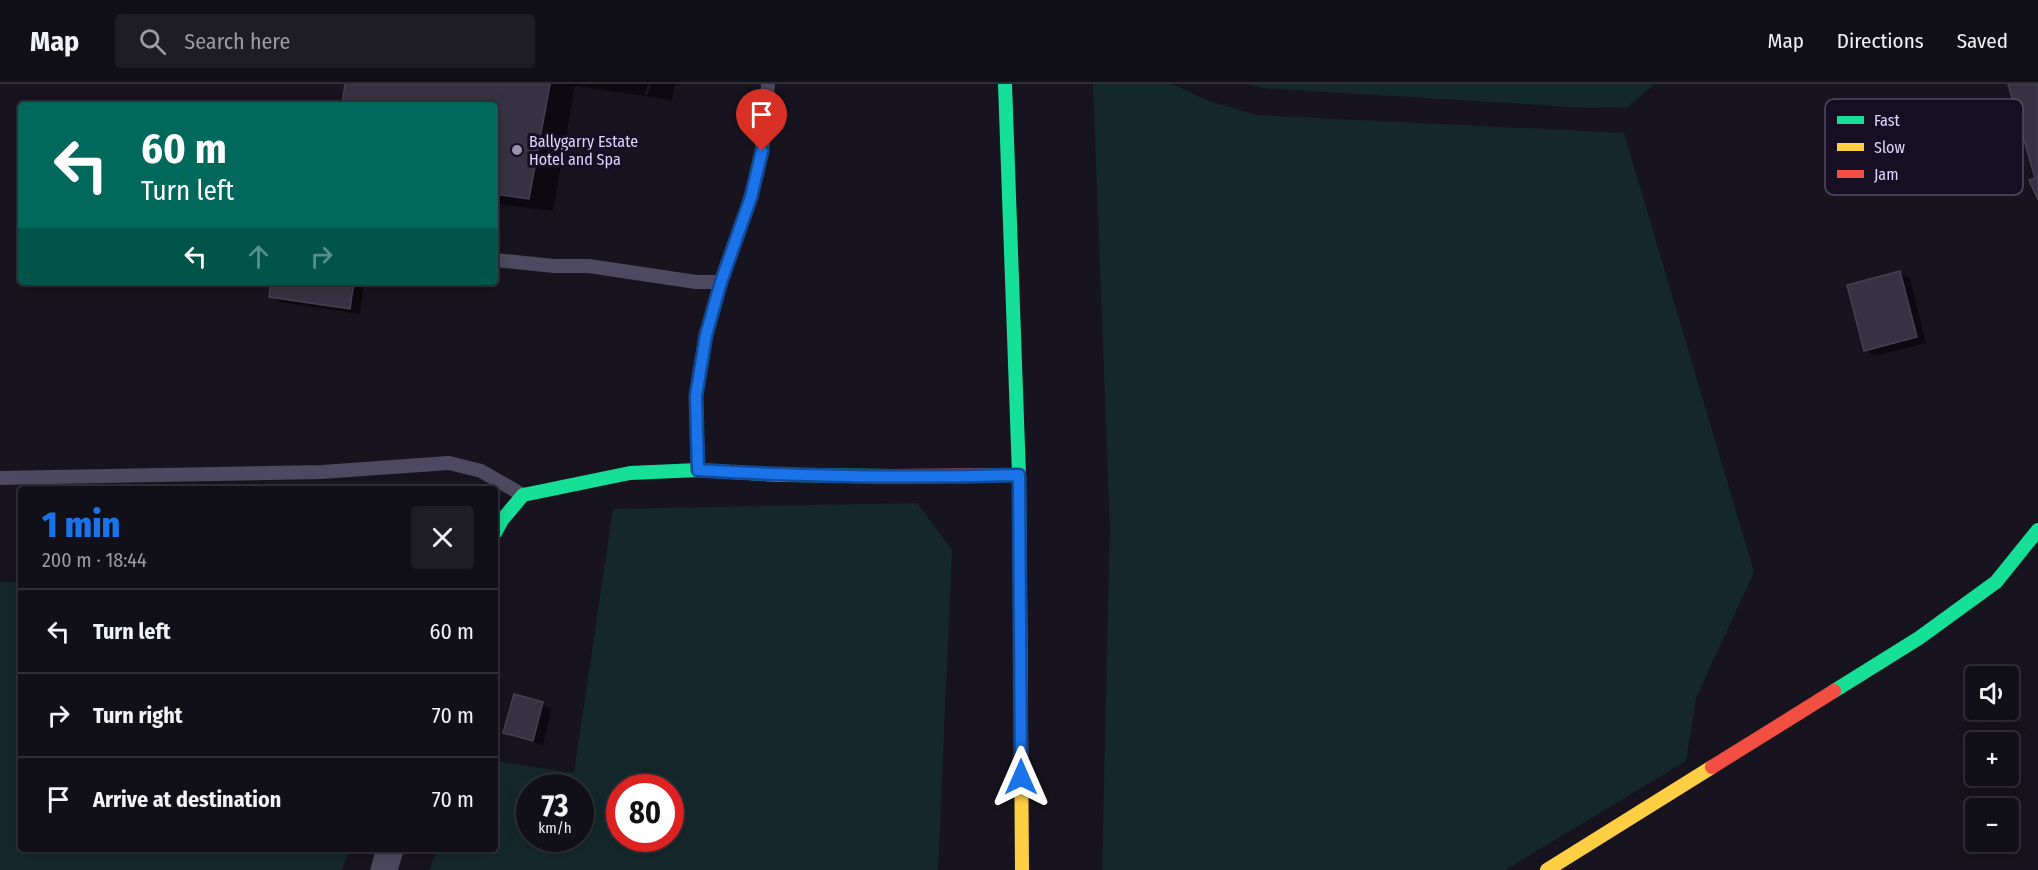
<!DOCTYPE html>
<meta charset="utf-8">
<style>
:root{--surface:#110f17;--page:#1e1d24;--text:#f1f3f6;--muted:#9c9ca1;--line:#302f36;--accent:#1a73e8}
body{margin:0;font-family:"Fira Sans Condensed",sans-serif;background:var(--page);color:var(--text);height:100vh;display:flex;flex-direction:column;font-size:22px;white-space:nowrap}
*{box-sizing:border-box;margin:0}
p{font-size:20px;color:var(--muted)}
.icon{flex:none;width:33px;height:33px;fill:none;stroke:currentColor;stroke-width:2;stroke-linecap:round;stroke-linejoin:round}
.map{position:relative;flex:1;overflow:hidden}
.drawer{position:absolute;left:18px;top:402px;width:480px;height:366px;display:flex;flex-direction:column;background:var(--surface);border-radius:6px;box-shadow:0 3px 15px #0003,0 0 0 2px var(--line)}
.drawer>*{flex:none}
.hud{position:absolute;left:18px;top:18px;width:480px;height:183px;border-radius:6px;box-shadow:0 3px 15px #0003,0 0 0 2px var(--line);background:#00695c;color:#fff;overflow:hidden}
.tools{position:absolute;left:1965px;top:582px;display:grid;gap:12px}
.tools a{display:grid;place-items:center;width:54px;height:54px;border-radius:6px;background:var(--surface);box-shadow:0 3px 15px #0003,0 0 0 2px var(--line);font-size:30px}
.speed{position:absolute;left:516px;top:690px;display:flex;gap:12px;font-size:30px;font-weight:700;text-align:center}
.speed>*{display:grid;place-content:center;width:78px;height:78px;border-radius:50%;background:var(--surface);box-shadow:0 3px 15px #0003,0 0 0 2px var(--line);line-height:1}
.speed small{font-size:15px;font-weight:400}
.speed .limit{border:9px solid #d22;background:#fff;color:#111}
.pin{position:absolute;display:grid;place-items:center;width:51px;height:51px;color:#fff;margin:-62px -26px;border-radius:50% 50% 50% 0;rotate:-45deg;box-shadow:0 0 6px #0007}
.pin .icon{rotate:45deg}
.me{position:absolute;width:66px;margin:-33px;rotate:0deg;stroke-linejoin:round;filter:drop-shadow(0 0 4px #0008)}
.turn{display:flex;align-items:center;gap:21px;height:126px;padding:0 24px;font-size:27px}
.turn .icon{width:78px;height:78px;stroke-width:2.5}
.turn b{display:block;font-size:42px;line-height:51px}
.lanes{display:flex;align-items:center;height:57px;padding:0 24px;background:#0003;justify-content:center;gap:30px;direction:ltr}
.lanes .off{opacity:.35}
.round{display:grid;place-items:center;flex:none;width:63px;height:63px;border-radius:6px;background:var(--page)}
.overview{display:flex;align-items:center;justify-content:space-between;height:102px;padding:0 24px}
h1{font-size:36px;font-weight:800;line-height:45px;color:var(--accent)}
ul{padding:0;list-style:none}
li{display:flex;align-items:center;gap:18px;height:84px;padding:0 24px;border-top:2px solid var(--line)}
li div{flex:1}
li b{display:block;font-size:22px}
li em{font-style:normal}
header{display:flex;align-items:center;gap:36px;box-sizing:border-box;height:84px;padding:0 30px;background:var(--surface);border-bottom:2px solid var(--line)}
header strong{font-size:28px}
nav{display:flex;gap:33px;margin-inline-start:auto;font-size:21px}
.search{width:420px;height:54px;background:var(--page);display:flex;align-items:center;gap:15px;box-sizing:border-box;padding:0 21px;border-radius:6px;color:var(--muted);font-size:22px}
.map>svg:first-child{display:block}
.green{fill:#14282c;fill-rule:evenodd}
.shadow{fill:#0007}
.building{fill:#373241;stroke:#453f52;stroke-width:1.5}
.lines{fill:none;stroke-linecap:round;stroke-linejoin:round}
.lane{stroke:#4d4960;stroke-width:14}
.street{stroke:#4d4960;stroke-width:27}
.fast{stroke:#16e098;stroke-width:14}
.slow{stroke:#ffcf43;stroke-width:14}
.jam{stroke:#f24e42;stroke-width:14}
.route-casing{stroke:#114b97;stroke-width:15}
.route{stroke:#1a73e8;stroke-width:10}
.poi-dot{fill:#9991af;stroke:#160f24;stroke-width:2}
.labels{text-anchor:middle;dominant-baseline:central;stroke-width:6;stroke-linejoin:round;paint-order:stroke}
.poi-label{font-size:16px;fill:#dfd4fd;stroke:#160f24;text-anchor:start}
.key{fill:#160f24;stroke:#524a65;stroke-width:1.5}
.key-label{font-size:16px;fill:#dfd4fd}
</style>
<header>
<strong>Map</strong>
<div class="search"><svg class="icon" aria-label="search" viewBox="0 0 24 24"><circle cx="10" cy="10" r="6"/><path d="M15 15l6 6"/></svg>Search here</div>
<nav><a>Map</a><a>Directions</a><a>Saved</a></nav>
</header>
<div class="map">
<svg width="2038" height="786" viewBox="0 0 2038 786">
<rect width="100%" height="100%" fill="#17141f"/>
<!-- green -->
<g class="green">
<polygon points="1093,0 1172,0 1209,17 1256,31 1624,49 1754,488 1696,614 1686,677 1505,786 1102,786 1110,444"/>
<polygon points="1251,0 1655,0 1627,23 1590,24 1262,4"/>
<path d="M917,419l35,47 -14,320h-509l9,-21h57v-88l79,12 39,-264zM530,704h50v50h-50zM620,704h50v50h-50z"/>
<polygon points="0,498 21,498 21,765 349,765 342,786 0,786"/>
</g>
<!-- shadow -->
<g class="shadow">
<polygon points="347,0 648,0 645,11 648,11 651,0 675,0 672,16 575,2 553,127 495,120 495,21 343,21"/>
<polygon points="1900,189 1910,194 1926,259 1875,272 1865,266"/>
<polygon points="272,198 364,198 360,230 280,218 270,212"/>
<polygon points="542,620 552,625 543,661 515,654 505,648"/>
</g>
<!-- building -->
<g class="building">
<polygon points="345,0 550,0 529,115 495,110 495,21 342,21"/>
<polygon points="2008,0 2038,0 2038,93 2035,94"/>
<polygon points="2038,93 2038,116 2029,96"/>
<polygon points="1900,187 1917,253 1864,267 1847,201"/>
<polygon points="271,198 354,198 350,225 269,213"/>
<polygon points="514,610 543,618 533,657 503,649"/>
</g>
<g class="lines">
<!-- lane -->
<g class="lane">
<polyline points="495,176 554,182 589,182 696,198 721,198"/>
<polyline points="698,386 696,312 706,251 721,198 751,113 757,89 762,67 768,0"/>
<polyline points="0,394 322,388 449,379 481,387 523,411"/>
</g>
<!-- street -->
<polyline class="street" points="384,786 390,765"/>
<!-- fast -->
<g class="fast">
<polyline points="1005,0 1019,391 1020,501"/>
<polyline points="495,449 502,436 523,411 630,389 698,386 780,391 892,392"/>
<polyline points="1834,607 1919,554 1996,498 2038,446"/>
</g>
<!-- slow -->
<g class="slow">
<polyline points="1020,501 1022,786"/>
<polyline points="1547,786 1712,683"/>
</g>
<!-- jam -->
<g class="jam">
<polyline points="892,392 1019,391"/>
<polyline points="1712,683 1834,607"/>
</g>
</g>
<g class="lines">
<!-- route casing -->
<g class="route-casing">
<path id="route" d="M762,67l-11,46 -30,85 -15,53 -10,61 2,74c107,7 214,8 321,5l2,302"/>
</g>
<!-- route -->
<use href="#route" class="route"/>
</g>
<!-- markers -->
<circle class="poi-dot" cx="517" cy="66" r="6"/>
<g class="labels">
<!-- poi labels -->
<g class="poi-label">
<text x="529" y="57">Ballygarry Estate<tspan x="529" dy="18">Hotel and Spa</tspan></text>
</g>
</g>
<!-- legend -->
<rect x="1825" y="15" width="198" height="96" rx="9" class="key"/>
<rect x="1837" y="32" width="27" height="8" fill="#16e098"/>
<rect x="1837" y="59" width="27" height="8" fill="#ffcf43"/>
<rect x="1837" y="86" width="27" height="8" fill="#f24e42"/>
<g class="key-label">
<text x="1874" y="42">Fast</text>
<text x="1874" y="69">Slow</text>
<text x="1874" y="96">Jam</text>
</g>
</svg>
<div class="tools">
<a><svg class="icon" aria-label="sound" viewBox="0 0 24 24"><path d="M4 9h4l5-4v14l-5-4H4zM17 9q2 3 0 6"/></svg></a>
<a>+</a>
<a>−</a>
</div>
<div class="speed"><div>73<small>km/h</small></div><div class="limit">80</div></div>
<div class="pin" style="left:762px;top:67px;background:#d93025"><svg class="icon" aria-label="arrive" viewBox="0 0 24 24"><path d="M6 21V4h12l-3 4 3 4H6"/></svg></div>
<svg class="me" style="left:1021px;top:693px" viewBox="-20 -20 40 40"><path d="M0-17L14 15 0 8-14 15z" fill="#1a73e8" stroke="#fff" stroke-width="4"/></svg>
<div class="hud">
<div class="turn"><svg class="icon" aria-label="left" viewBox="0 0 24 24"><path d="M17 20v-9H6M10 6l-5 5 5 5"/></svg><div><b>60 m</b>Turn left</div></div>
<div class="lanes"><svg class="icon" aria-label="left" viewBox="0 0 24 24"><path d="M17 20v-9H6M10 6l-5 5 5 5"/></svg><svg class="icon off" aria-label="ahead" viewBox="0 0 24 24"><path d="M12 20V5M6 11l6-6 6 6"/></svg><svg class="icon off" aria-label="right" viewBox="0 0 24 24"><path d="M7 20v-9h11M14 6l5 5-5 5"/></svg></div>
</div>
<section class="drawer">
<div class="overview"><div><h1>1 min</h1><p>200 m · 18:44</p></div><a class="round"><svg class="icon" aria-label="close" viewBox="0 0 24 24"><path d="M6 6l12 12M18 6L6 18"/></svg></a></div>
<ul>
<li><svg class="icon" aria-label="left" viewBox="0 0 24 24"><path d="M17 20v-9H6M10 6l-5 5 5 5"/></svg><div><b>Turn left</b></div><em>60 m</em></li>
<li><svg class="icon" aria-label="right" viewBox="0 0 24 24"><path d="M7 20v-9h11M14 6l5 5-5 5"/></svg><div><b>Turn right</b></div><em>70 m</em></li>
<li><svg class="icon" aria-label="arrive" viewBox="0 0 24 24"><path d="M6 21V4h12l-3 4 3 4H6"/></svg><div><b>Arrive at destination</b></div><em>70 m</em></li>
</ul>
</section>
</div>
